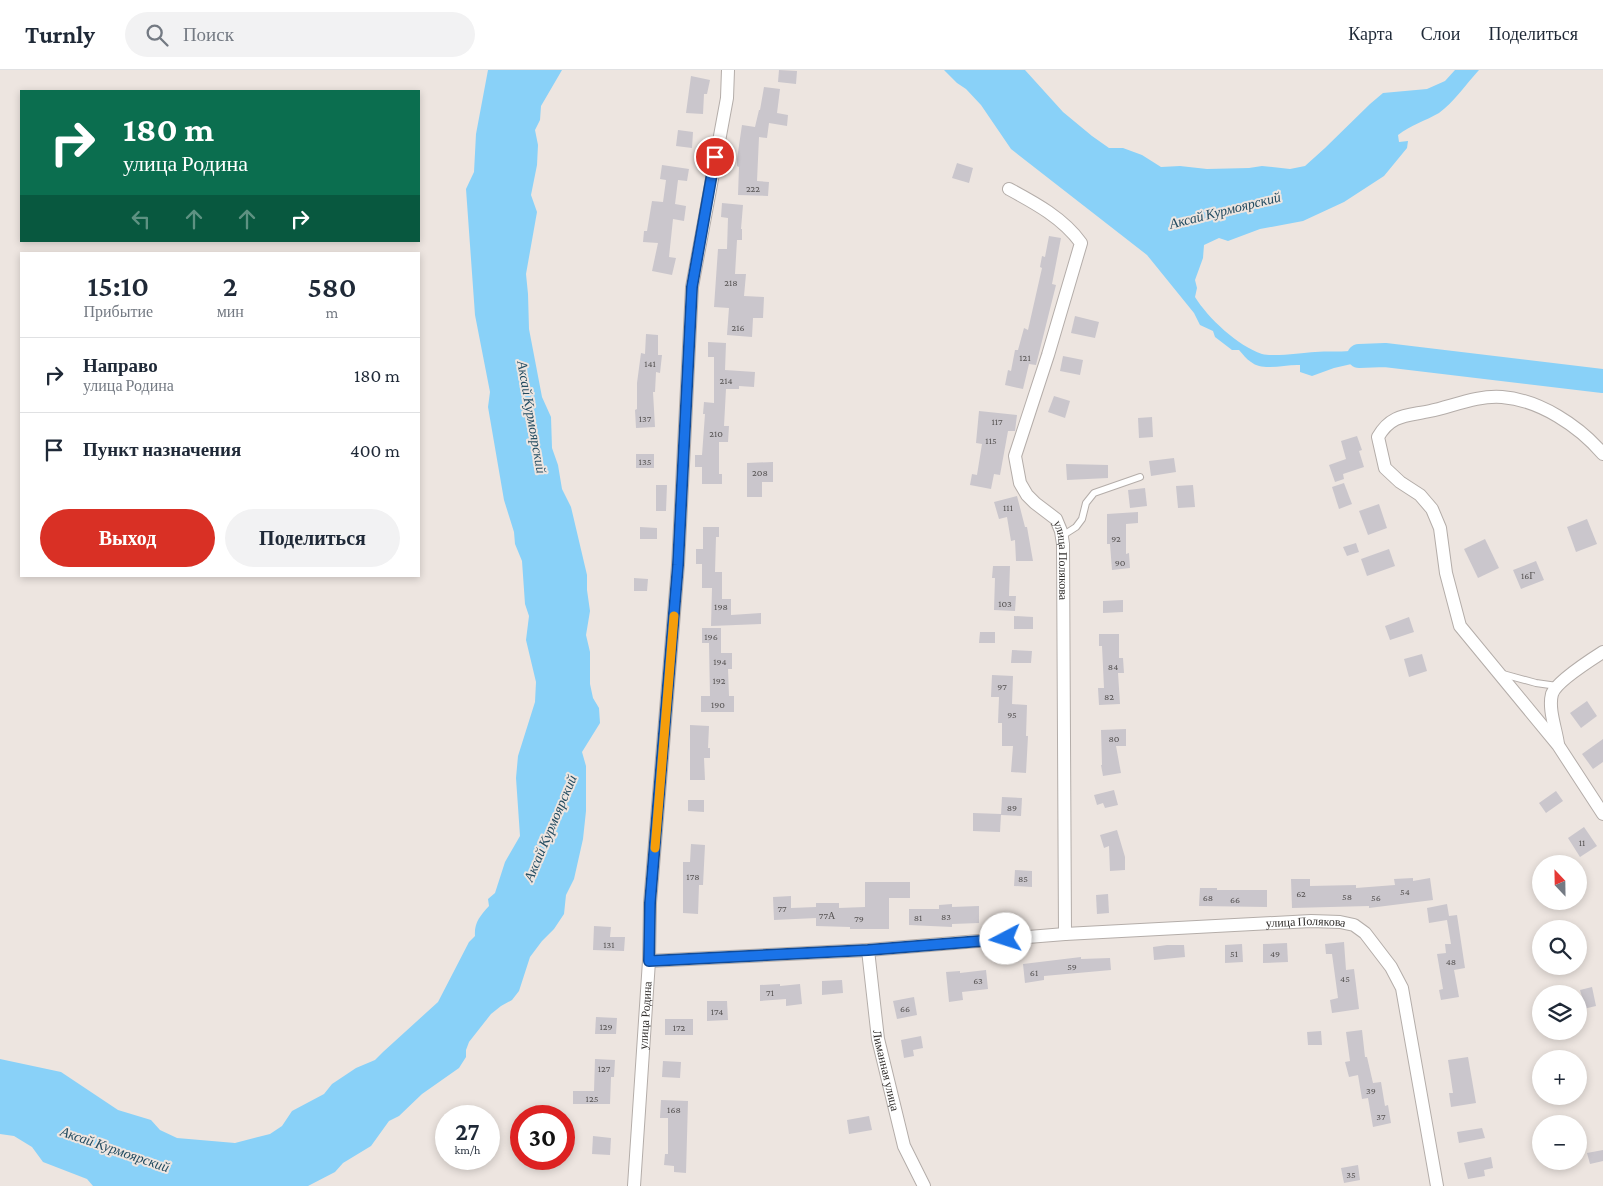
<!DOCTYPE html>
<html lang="ru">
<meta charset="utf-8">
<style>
:root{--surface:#fff;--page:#f2f2f3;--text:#1f2937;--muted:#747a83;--line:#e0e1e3;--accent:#d93025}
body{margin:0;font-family:"Crimson Pro",serif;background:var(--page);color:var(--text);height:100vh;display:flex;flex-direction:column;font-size:19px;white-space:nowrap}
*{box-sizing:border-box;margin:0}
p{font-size:16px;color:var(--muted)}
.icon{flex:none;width:28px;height:28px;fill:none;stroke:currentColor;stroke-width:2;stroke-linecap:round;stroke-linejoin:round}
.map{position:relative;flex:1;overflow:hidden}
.drawer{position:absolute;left:20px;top:182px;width:400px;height:325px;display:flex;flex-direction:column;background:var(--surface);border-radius:0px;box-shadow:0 2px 8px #0003}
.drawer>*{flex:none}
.banner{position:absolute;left:20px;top:20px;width:400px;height:152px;border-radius:0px;box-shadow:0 2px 8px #0003;background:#0b6e4f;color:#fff;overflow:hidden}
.needle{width:32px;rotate:338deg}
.tools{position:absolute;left:1532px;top:785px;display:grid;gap:10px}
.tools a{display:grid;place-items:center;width:55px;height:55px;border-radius:50%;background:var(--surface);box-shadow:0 2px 8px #0003;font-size:25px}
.speed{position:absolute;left:435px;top:1035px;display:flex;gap:10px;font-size:25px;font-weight:700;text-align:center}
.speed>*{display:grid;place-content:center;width:65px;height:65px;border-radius:50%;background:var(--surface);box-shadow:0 2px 8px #0003;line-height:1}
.speed small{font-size:12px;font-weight:400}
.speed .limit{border:8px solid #d22;background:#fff;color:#111}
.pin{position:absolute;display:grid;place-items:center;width:42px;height:42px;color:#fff;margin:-21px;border:2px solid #fff;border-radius:50%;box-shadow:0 1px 5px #0007}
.me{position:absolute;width:55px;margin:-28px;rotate:265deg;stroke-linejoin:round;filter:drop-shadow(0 0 4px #0008)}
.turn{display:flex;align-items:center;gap:18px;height:105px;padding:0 20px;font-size:22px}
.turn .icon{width:65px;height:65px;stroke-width:2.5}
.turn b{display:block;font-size:35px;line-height:42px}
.lanes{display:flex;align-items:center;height:48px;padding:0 20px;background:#0003;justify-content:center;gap:25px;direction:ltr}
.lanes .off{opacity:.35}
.eta{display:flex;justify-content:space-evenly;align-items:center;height:85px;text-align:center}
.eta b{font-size:30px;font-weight:600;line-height:35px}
.primary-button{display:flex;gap:10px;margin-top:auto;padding:10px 20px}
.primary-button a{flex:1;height:58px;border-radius:30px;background:var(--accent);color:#fff;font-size:20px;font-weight:600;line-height:58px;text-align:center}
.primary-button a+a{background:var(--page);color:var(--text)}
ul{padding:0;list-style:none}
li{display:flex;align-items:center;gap:15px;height:75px;padding:0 20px;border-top:1px solid var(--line)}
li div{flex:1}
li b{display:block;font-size:19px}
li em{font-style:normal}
header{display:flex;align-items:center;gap:30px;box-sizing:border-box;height:70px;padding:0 25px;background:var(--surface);border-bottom:1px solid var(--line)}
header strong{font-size:24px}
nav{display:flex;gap:28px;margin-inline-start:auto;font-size:18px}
.search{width:350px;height:45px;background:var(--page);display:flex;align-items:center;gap:12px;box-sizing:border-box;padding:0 18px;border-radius:28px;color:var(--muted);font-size:19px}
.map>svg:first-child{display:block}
.water{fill:#89d1f8}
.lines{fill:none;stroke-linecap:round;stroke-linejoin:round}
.river{stroke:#89d1f8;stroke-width:24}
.building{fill:#cac6cc}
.service-casing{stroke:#b4ada9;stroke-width:8}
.minor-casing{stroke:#b4ada9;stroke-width:14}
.service{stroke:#fff;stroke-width:6}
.minor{stroke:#fff;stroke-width:12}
.route-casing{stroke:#114b97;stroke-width:12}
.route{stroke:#1a73e8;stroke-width:9}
.slow{stroke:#f59e0b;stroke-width:9}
.labels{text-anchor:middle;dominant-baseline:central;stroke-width:4;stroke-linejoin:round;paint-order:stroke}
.number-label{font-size:10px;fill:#575454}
.street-label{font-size:12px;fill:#312e2c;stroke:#ede5e0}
.water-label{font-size:14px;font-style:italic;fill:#224b60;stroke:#ede5e0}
</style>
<header>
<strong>Turnly</strong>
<div class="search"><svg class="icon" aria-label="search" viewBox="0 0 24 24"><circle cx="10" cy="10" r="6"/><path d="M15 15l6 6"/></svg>Поиск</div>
<nav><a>Карта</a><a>Слои</a><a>Поделиться</a></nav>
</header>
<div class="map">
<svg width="1603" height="1116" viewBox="0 0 1603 1116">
<rect width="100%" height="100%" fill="#ede5e0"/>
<!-- water -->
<g class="water">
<path d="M488,0h74l-21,36 -1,14 -5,10 3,15 -1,20 -6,30 6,17 -11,62 2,20 1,35 13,68 9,20 1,31 6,17 4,24 9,18 16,68v15l3,21 -4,24 4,17v32l3,14 6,10 1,15 -18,29 4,14v45l-3,28 -9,40 -8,16 -2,19 -10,15 -12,12 -12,16 -11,34 -7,9 -11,6 -10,8 -22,28 -3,8v7l-7,11 -37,26 -23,22 -10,5 -18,25 -28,17 -8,9 -27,14h-215l-6,-7 -44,-17 -11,-15 -18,-11 -14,-2v-75l61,13 57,38 33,10 9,10 17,8 58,5 35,-9 12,-8 10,-15 32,-17 8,-10 24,-16 19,-8 8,-8 55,-50 31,-60 6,-6c-1,-13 5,-20 14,-30l-1,-7 7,-6 10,-31 15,-26 -4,-58 2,-22 17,-54 1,-20 -10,-42 3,-24 -4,-12 -3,-43 -7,-17 -1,-12 -10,-32 -16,-93 2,-15 -15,-77 -9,-126 8,-17 2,-38z"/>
<path d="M944,0h81l38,42 29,24 17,12h14l19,7 19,12 19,-1 27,3 42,-1 13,-2 28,3 15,-3 20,-18 45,-44 13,-11 44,-4 18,-8 10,-11h24c-12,13 -26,33 -40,43 -14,8 -28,12 -41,22l1,7 9,-1 -1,7 -23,28 -40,26 -41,19 -43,8 -32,12 -9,-3 -15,7 -1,13 -8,22 2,8 -2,9c13,21 43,49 67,57 12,3 40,-1 53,-2 12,-1 24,0 35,-1 14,-1 28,-3 42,-5l-3,13 -20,1 -35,8 -22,8 -12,-4v-7c-15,-1 -37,7 -49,-3 -5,-3 -8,-8 -12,-12h-7l-17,-13 -2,-6 -13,-6 -6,-12 -47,-58 -136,-106 -30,-44 -15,-16 -9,-6z"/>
</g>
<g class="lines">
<!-- river -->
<polyline class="river" points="1359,286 1385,285 1603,311"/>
</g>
<!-- building -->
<g class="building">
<polygon points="779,0 797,1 796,14 778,12"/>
<polygon points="691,6 710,10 707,24 704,24 703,44 686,43"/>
<polygon points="764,17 780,19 777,43 788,45 787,56 769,53 767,68 759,67 757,111 769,112 768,126 738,125 739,97 737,96 737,89 742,55 755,57 759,40 760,40"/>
<polygon points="678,60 693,62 692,78 676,76"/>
<polygon points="957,93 973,98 969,113 952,108"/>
<polygon points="662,95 689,99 687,111 678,110 675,134 686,136 684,151 673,149 669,187 676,188 672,205 652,201 658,173 643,172 644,161 647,161 652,131 663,132 666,110 660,109"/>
<polygon points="722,133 743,135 741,159 742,159 742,170 737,170 735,204 746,204 744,226 764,227 763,248 753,248 752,267 727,265 729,238 714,237 718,179 727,179 728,148 721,147"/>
<polygon points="1049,166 1061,168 1052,214 1056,215 1036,295 1029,294 1023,319 1005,315 1008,300 1011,301 1015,280 1018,280 1024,258 1028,260 1042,198 1040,197 1042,186 1045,187"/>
<polygon points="1075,246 1099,252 1095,268 1071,263"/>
<polygon points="646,264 658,265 658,285 662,285 660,303 656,302 655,322 653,322 655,357 636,358 635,340 637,339 637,313 641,283 645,284"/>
<polygon points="708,272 726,273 725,300 755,302 754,317 739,316 739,319 726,319 724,356 729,356 728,372 719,372 719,404 722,404 722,414 702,414 702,397 695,397 695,385 702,385 705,344 703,344 704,332 714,333 714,287 708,287"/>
<polygon points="1063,286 1083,290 1080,305 1060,301"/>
<polygon points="1054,326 1070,331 1065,348 1048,342"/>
<polygon points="979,341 1017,345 1015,361 1008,361 1000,405 994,404 991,419 970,415 972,404 977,405 982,374 976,373"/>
<polygon points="1152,347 1153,367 1139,368 1138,348"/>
<polygon points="1357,366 1362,380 1359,381 1364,397 1343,404 1344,409 1335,412 1329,395 1346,389 1341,371"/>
<rect x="636" y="384" width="18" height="14"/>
<polygon points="1174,388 1176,402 1151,406 1149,391"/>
<polygon points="773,392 773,412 762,412 762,427 747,427 747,393"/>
<polygon points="1066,394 1108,395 1108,408 1067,410"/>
<polygon points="1344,413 1352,434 1339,439 1332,417"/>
<polygon points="656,415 667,415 666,441 656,441"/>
<polygon points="1193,415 1195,437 1178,438 1176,416"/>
<polygon points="1145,418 1147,436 1130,438 1128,420"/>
<polygon points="1017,426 1025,457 1027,457 1033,491 1016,491 1015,470 1011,471 1007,447 999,449 994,432"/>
<polygon points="1379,434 1387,458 1368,465 1359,441"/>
<polygon points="1138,442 1138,453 1126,454 1126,484 1129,483 1130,498 1112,500 1110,474 1107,474 1107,444"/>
<polygon points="1587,449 1597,474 1576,482 1567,457"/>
<polygon points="640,457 657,458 657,469 640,469"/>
<polygon points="703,457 719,457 719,467 716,467 715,502 722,502 722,529 731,529 731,545 761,543 761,554 711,556 712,518 702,518 702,494 696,494 696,479 703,479"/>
<polygon points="1485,469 1499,498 1478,508 1464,479"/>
<polygon points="1356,473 1359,482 1347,486 1343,477"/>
<polygon points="1389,479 1395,496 1367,506 1361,489"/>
<polygon points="1536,491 1544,510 1521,519 1513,500"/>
<polygon points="993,496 1010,496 1009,526 1016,526 1015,541 994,540 995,508 992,508"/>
<polygon points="634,508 648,509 647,521 634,521"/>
<polygon points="1123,530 1123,542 1103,543 1103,531"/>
<polygon points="1014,546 1033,547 1033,559 1014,559"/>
<polygon points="1409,547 1414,562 1390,570 1385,556"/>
<polygon points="702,558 721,558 721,583 732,583 732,599 728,599 729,626 734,626 734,642 701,642 701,626 710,626 709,573 702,573"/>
<polygon points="980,562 995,562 995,573 979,573"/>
<polygon points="1099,564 1119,564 1119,588 1123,588 1124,603 1118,603 1120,634 1099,635 1098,618 1104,618 1102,576 1099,576"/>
<polygon points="1012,580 1032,581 1031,593 1011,593"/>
<polygon points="1422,584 1427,601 1409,607 1404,589"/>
<polygon points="992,605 1013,606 1012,634 1027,635 1026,666 1028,666 1026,703 1011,702 1013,676 1002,676 1002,653 998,653 999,627 991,627"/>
<polygon points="1587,631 1597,646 1581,658 1570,643"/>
<polygon points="690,655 709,656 708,678 710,678 710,688 704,688 705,710 690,710"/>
<polygon points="1126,659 1126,676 1116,676 1121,703 1103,706 1101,695 1102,695 1101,660"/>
<polygon points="1603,669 1603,692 1593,699 1582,684"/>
<polygon points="1114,720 1118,735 1105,738 1103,733 1097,735 1094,725"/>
<polygon points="1556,721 1563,731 1546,743 1539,733"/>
<polygon points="1002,727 1022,728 1021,746 1001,745"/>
<polygon points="688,730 704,730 704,742 688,741"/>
<polygon points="973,743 1001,744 1000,762 973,761"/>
<polygon points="1584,757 1597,776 1580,787 1568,768"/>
<polygon points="1117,760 1125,787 1125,800 1110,801 1109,776 1104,778 1100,765"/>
<polygon points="691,774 705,775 703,815 699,815 698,844 683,843 683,792 690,792"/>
<polygon points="1015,800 1032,801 1032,817 1014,816"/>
<polygon points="1413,808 1413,811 1430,808 1433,830 1369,838 1369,836 1292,838 1291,809 1310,809 1310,816 1356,815 1356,818 1395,815 1394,809"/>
<polygon points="865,812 910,812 910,828 889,828 889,859 850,859 850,857 816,856 816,848 774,850 773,827 791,826 791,838 816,837 816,833 839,833 839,838 865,837"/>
<polygon points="1200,818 1217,818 1217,820 1267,820 1267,837 1199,836"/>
<polygon points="1108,824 1109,843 1097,844 1096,825"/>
<polygon points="952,834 952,837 979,836 979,853 952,854 952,857 909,855 909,839 939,839 939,835"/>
<polygon points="1447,834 1449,846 1457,845 1465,898 1454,900 1459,927 1441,930 1439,920 1443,919 1437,884 1446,883 1445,874 1451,874 1447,850 1429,853 1427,838"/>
<polygon points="594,856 611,857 610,867 625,867 624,881 593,880"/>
<polygon points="1344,872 1346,900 1354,899 1359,939 1332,943 1330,930 1338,928 1332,884 1326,884 1325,874"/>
<polygon points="1287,873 1288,892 1263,893 1263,874"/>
<polygon points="1242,874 1243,892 1225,893 1225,875"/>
<polygon points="1167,875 1184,875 1185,887 1154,890 1153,877"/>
<polygon points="1081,887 1081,889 1110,888 1111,900 1044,906 1044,910 1025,913 1023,894"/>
<polygon points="986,900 988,919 962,922 963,930 949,932 946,902 960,901 960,903"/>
<polygon points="842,910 843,923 822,925 822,911"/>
<polygon points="780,914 780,916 800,914 802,934 786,936 786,929 760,931 760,915"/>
<polygon points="1592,917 1596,936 1579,940 1579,928 1582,927 1580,920"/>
<polygon points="914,927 917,945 897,949 893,931"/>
<polygon points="707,931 727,931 728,950 707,951"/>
<polygon points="596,947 617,948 616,964 595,964"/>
<rect x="665" y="949" width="28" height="16"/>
<polygon points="1362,960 1365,987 1367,987 1373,1013 1381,1012 1385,1036 1388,1035 1391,1053 1373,1057 1368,1028 1362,1029 1358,1005 1349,1007 1345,992 1350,991 1346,962"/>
<polygon points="1321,961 1322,975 1308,975 1307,962"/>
<polygon points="921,966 923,978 913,980 914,986 904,988 901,970"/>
<polygon points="1468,987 1476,1033 1451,1037 1449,1023 1453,1023 1448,990"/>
<polygon points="595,989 615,990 614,1007 611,1007 610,1034 573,1034 573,1021 594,1021"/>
<polygon points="663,991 681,992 680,1008 662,1007"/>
<polygon points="661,1030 688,1031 686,1103 674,1102 674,1096 664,1095 665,1084 668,1084 668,1048 660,1048"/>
<polygon points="869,1046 872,1060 849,1064 847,1050"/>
<polygon points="1482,1058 1485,1068 1459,1073 1457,1062"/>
<polygon points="593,1066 611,1068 610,1085 592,1084"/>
<polygon points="1603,1080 1603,1091 1590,1094 1587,1083"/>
<polygon points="1491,1087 1493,1098 1484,1100 1485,1106 1468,1109 1464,1093"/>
<polygon points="1358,1095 1360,1110 1344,1113 1341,1098"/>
</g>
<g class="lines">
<!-- service casing -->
<g class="service-casing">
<g id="service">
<polyline points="1062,466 1076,457 1082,449 1086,433 1094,423 1140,407"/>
<polyline points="1503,604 1536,613 1557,616"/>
</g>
</g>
<!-- minor casing -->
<g class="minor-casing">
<g id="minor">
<path id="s1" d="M1009,119c26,14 54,29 72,54l-33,112 -33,101 5,27 7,12 8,8 21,16 5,12 2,13 2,390"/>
<path d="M1603,384c-24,-28 -63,-54 -101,-57 -24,-2 -49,9 -72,14 -23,5 -39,3 -52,26l7,31 15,14 20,13 12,14 8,19 6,45 14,53 98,119 45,69"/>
<path d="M1558,674c-2,-15 -10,-35 -6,-50 4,-12 40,-35 51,-42"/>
<path id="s2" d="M868,880l10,89 26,107 20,40"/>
<path id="s3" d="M649,891l219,-11 197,-16 246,-13 29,1 14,3 11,8 26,34 11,21 35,198"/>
<path id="s4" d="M634,1116l15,-225 1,-58 28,-338 14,-278 35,-189 1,-28"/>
</g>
</g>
<!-- service -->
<use href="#service" class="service"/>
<!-- minor -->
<use href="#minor" class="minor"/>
</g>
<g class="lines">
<!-- route casing -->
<g class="route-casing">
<polyline id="route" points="715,87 692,217 678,495 650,833 649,891 868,880 1006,869"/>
</g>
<!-- route -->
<use href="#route" class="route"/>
<!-- slow -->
<polyline class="slow" points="655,778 674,546"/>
</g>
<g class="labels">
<!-- number labels -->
<g class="number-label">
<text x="753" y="118">222</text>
<text x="731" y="212">218</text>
<text x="738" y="257">216</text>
<text x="1025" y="287">121</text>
<text x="650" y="293">141</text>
<text x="726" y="310">214</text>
<text x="645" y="348">137</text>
<text x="997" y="351">117</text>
<text x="716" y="363">210</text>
<text x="991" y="370">115</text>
<text x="645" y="391">135</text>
<text x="760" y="402">208</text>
<text x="1008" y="437">111</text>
<text x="1116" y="468">92</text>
<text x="1120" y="492">90</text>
<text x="1528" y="505">16Г</text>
<text x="1005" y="533">103</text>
<text x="721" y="536">198</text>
<text x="711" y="566">196</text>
<text x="720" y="591">194</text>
<text x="1113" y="596">84</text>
<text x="719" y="610">192</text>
<text x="1002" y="616">97</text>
<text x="1109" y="626">82</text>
<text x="718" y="634">190</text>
<text x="1012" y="644">95</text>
<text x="1114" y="668">80</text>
<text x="1012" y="737">89</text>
<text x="1582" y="772">11</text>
<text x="693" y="806">178</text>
<text x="1023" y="808">85</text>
<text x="1405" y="821">54</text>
<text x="1301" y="823">62</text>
<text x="1347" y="826">58</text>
<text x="1208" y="827">68</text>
<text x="1376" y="827">56</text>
<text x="1235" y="829">66</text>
<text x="782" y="838">77</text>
<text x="827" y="845">77А</text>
<text x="946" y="846">83</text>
<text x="918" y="847">81</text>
<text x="859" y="848">79</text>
<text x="609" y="874">131</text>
<text x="1234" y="883">51</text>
<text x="1275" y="883">49</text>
<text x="1451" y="891">48</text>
<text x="1072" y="896">59</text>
<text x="1034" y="902">61</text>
<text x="1345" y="908">45</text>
<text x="978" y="910">63</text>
<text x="770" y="922">71</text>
<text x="905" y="938">66</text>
<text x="717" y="941">174</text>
<text x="606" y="956">129</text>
<text x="679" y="957">172</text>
<text x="604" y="998">127</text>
<text x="1371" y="1020">39</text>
<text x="592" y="1028">125</text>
<text x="674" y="1039">168</text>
<text x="1381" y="1046">37</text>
<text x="1351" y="1104">35</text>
</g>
<!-- street labels -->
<g class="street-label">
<text stroke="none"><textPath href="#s1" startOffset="435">улица Полякова</textPath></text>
<text stroke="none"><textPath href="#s3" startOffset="658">улица Полякова</textPath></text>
<text stroke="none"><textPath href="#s4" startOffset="171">улица Родина</textPath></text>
<text stroke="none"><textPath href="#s2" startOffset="122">Лиманная улица</textPath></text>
</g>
<!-- water labels -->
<g class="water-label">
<text transform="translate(1225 140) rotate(-14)">Аксай Курмоярский</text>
<text transform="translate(532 347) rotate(80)">Аксай Курмоярский</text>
<text transform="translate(550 758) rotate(-67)">Аксай Курмоярский</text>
<text transform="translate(115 1079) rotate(19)">Аксай Курмоярский</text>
</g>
</g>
</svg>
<div class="tools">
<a><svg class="needle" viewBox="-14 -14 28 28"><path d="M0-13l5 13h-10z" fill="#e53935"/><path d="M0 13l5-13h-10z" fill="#747a83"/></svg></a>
<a><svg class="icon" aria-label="search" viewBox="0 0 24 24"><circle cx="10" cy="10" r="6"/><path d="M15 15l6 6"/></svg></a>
<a><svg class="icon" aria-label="layers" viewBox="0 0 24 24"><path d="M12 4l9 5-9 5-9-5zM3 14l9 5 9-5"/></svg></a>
<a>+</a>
<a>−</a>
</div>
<div class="speed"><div>27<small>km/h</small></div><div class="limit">30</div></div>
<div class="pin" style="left:715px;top:87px;background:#d93025"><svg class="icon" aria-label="arrive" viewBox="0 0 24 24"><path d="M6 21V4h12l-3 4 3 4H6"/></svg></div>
<svg class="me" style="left:1006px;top:869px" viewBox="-20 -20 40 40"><circle r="19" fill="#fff"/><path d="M0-13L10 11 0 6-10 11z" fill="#1a73e8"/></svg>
<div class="banner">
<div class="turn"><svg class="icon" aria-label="right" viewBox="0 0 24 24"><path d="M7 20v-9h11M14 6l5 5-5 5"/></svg><div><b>180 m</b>улица Родина</div></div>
<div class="lanes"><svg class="icon off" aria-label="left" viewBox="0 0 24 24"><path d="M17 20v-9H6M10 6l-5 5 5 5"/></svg><svg class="icon off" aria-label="ahead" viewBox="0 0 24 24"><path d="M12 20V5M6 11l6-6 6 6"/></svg><svg class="icon off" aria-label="ahead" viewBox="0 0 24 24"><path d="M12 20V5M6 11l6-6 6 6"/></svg><svg class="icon" aria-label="right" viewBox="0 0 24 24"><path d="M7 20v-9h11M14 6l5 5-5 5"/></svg></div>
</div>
<section class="drawer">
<div class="eta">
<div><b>15:10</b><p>Прибытие</p></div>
<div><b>2</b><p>мин</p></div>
<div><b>580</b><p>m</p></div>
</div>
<ul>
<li><svg class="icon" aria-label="right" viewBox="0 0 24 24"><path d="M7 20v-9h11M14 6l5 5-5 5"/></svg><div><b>Направо</b><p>улица Родина</p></div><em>180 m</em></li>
<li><svg class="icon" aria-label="arrive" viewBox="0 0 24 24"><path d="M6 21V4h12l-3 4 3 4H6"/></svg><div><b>Пункт назначения</b></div><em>400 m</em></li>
</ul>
<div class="primary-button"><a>Выход</a><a>Поделиться</a></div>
</section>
</div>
